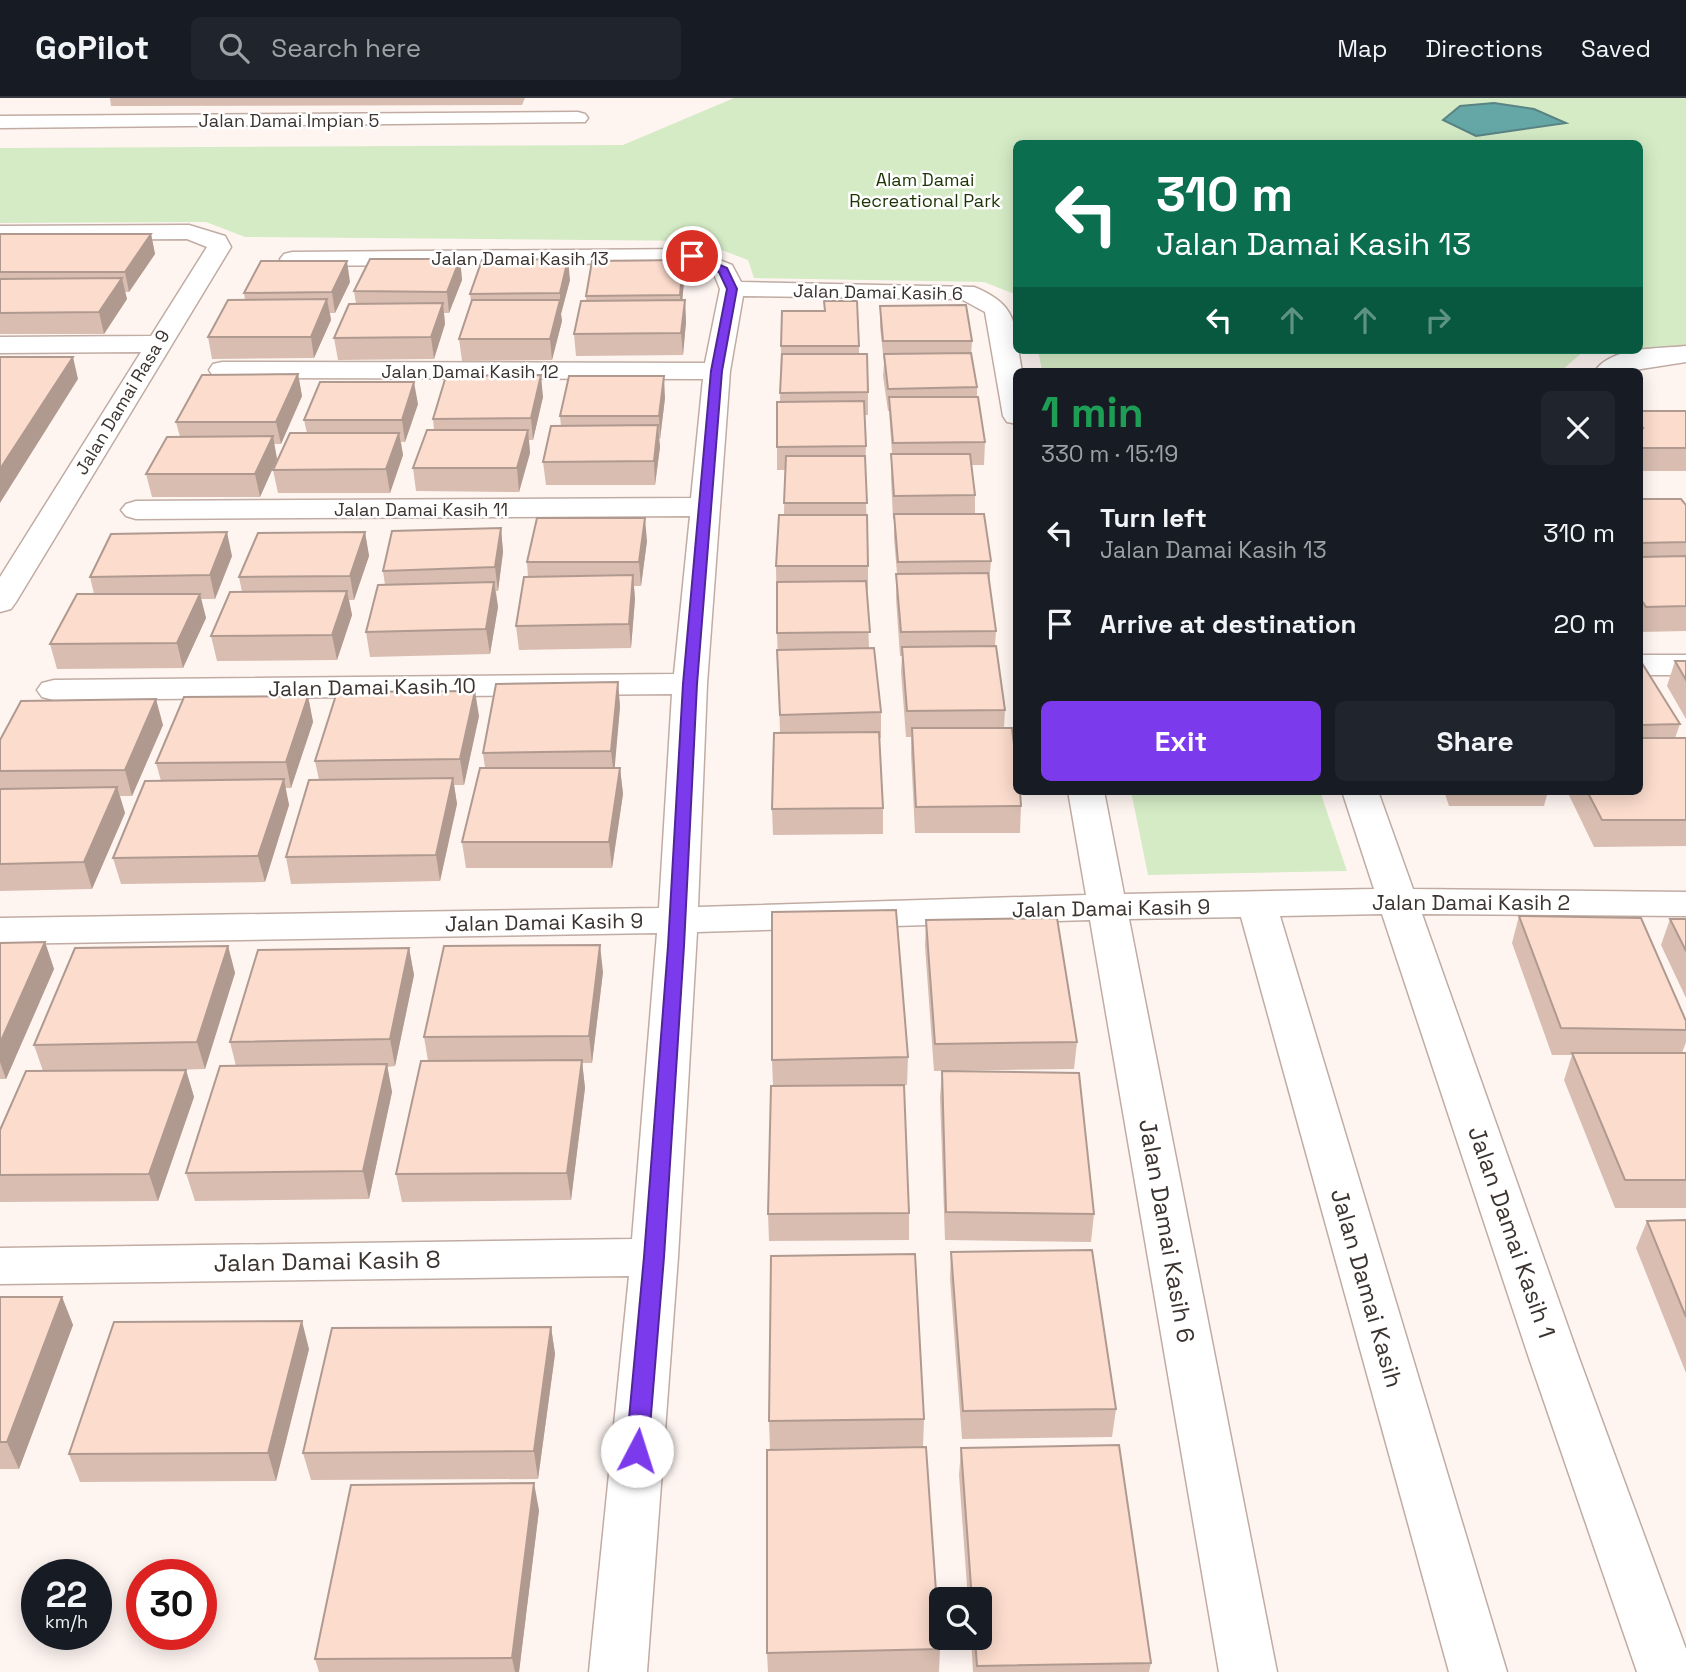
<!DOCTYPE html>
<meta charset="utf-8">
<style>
:root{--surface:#171b24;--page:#20242c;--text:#f1f3f6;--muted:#9ea1a6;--line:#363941;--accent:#7c3aed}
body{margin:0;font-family:"Space Grotesk",sans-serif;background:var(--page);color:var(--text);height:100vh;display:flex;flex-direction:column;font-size:26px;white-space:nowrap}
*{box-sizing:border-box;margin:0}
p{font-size:23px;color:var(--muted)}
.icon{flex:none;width:38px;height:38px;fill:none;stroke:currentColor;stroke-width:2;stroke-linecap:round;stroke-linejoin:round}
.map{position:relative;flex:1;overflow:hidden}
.drawer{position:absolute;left:1013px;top:270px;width:630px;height:427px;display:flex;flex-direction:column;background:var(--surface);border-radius:10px;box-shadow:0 4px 18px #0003}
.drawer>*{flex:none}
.top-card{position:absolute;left:1013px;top:42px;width:630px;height:214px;border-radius:10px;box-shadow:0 4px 18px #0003;background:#0b6e4f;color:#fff;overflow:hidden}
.buttons{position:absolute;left:929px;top:1489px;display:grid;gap:14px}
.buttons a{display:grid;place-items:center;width:63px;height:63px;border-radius:10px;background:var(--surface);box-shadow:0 4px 18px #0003;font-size:35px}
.speed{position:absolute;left:21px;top:1461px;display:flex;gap:14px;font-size:35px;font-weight:700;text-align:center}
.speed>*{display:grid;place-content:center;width:91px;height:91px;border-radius:50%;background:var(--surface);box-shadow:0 4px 18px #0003;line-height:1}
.speed small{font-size:18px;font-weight:400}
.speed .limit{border:10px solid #d22;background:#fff;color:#111}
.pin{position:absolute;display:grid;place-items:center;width:60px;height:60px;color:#fff;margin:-30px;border:4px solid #fff;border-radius:50%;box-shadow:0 2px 7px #0007}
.me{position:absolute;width:77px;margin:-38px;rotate:5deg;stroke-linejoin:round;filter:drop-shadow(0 0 5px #0008)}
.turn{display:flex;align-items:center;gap:24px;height:147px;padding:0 28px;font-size:32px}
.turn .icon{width:91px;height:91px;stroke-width:2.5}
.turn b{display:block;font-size:49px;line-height:60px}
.lanes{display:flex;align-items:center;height:66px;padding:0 28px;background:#0003;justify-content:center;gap:35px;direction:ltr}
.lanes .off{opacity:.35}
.round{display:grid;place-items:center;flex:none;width:74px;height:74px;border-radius:10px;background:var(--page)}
.head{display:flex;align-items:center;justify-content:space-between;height:119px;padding:0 28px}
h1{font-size:42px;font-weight:700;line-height:52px;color:#1e9e55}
.cta{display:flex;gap:14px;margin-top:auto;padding:14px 28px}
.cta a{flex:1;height:80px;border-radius:10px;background:var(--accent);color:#fff;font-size:28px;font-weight:700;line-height:80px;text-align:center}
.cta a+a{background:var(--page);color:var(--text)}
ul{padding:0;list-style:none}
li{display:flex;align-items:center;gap:21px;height:91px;padding:0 28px}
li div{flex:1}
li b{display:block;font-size:26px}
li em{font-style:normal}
header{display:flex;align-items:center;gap:42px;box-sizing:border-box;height:98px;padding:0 35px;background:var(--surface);border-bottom:2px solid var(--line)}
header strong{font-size:33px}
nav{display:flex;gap:38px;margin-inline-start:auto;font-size:24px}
.search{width:490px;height:63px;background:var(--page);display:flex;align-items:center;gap:18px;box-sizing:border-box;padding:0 24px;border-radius:10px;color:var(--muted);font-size:26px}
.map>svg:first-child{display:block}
.green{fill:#d5ebc6}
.water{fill:#65a7a7;stroke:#598483;stroke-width:2}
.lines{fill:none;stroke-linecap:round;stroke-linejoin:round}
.minor-casing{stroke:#c0aca3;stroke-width:3}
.minor{fill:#fff;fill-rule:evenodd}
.wall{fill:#d8bdb0}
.shaded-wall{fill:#b09a90}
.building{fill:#fbdccd;stroke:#b09a90;stroke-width:2}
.route{fill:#7c3aed;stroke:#51269a;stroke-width:2}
.labels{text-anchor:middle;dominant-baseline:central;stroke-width:5;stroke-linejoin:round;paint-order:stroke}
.far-street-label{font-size:18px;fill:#3c3430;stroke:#fff}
.far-park-label{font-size:18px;fill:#1c3403;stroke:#fff}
.street-label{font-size:21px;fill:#3c3430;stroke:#fff}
.near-street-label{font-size:24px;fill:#3c3430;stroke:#fff}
</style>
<header>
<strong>GoPilot</strong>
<div class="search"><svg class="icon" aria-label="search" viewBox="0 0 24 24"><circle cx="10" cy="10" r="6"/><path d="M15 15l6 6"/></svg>Search here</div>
<nav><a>Map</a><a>Directions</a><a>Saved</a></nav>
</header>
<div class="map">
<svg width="1686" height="1574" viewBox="0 0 1686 1574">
<rect width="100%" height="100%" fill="#fef5f1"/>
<!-- green -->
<g class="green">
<polygon points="734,0 1686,0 1686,250 1640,251 1640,46 1017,46 1017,197 984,184 754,180 748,162 698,143 245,139 206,124 0,125 0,50 623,47"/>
<polygon points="1038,252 1585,252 1561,273 1042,273"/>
<polygon points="1131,693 1320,693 1347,773 1148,777"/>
</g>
<!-- water -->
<polygon class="water" points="1494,5 1534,11 1566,25 1476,38 1443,22 1460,8"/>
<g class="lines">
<!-- minor casing -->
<g class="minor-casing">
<g id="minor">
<polygon points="578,14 585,16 588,20 585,24 0,30 0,18"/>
<polygon points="189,127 225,138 231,149 16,504 11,511 0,514 0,479 141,254 0,255 0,239 151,238 207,149 187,141 0,142 0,128"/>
<path d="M692,151l40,16 9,17 233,5c47,19 39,39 48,84h-5v53l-10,-2 -4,-6 -18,-104 -24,-13 -218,-3 -13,75 -23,313 -9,223 388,-12 -18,-104h36l20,103 250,-5 -32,-98h36l35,98 273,3v24l-264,-2 157,444 107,291v23h-49l-108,-314 -147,-444 -102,2 227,756h-58l-208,-755 -112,2 148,753h-58l-129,-752 -393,12 -19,325 -31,415h-58l40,-396 -629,8v-36l632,-9 25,-306 -657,11v-26l659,-10 13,-214 -618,6 -12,-3 -5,-7 5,-7 12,-3 620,-6 16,-158 -554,3 -10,-3 -5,-6 5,-6 10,-3 555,-3 12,-119 -481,-1 -9,-2 -4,-6 4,-6 9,-2 483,1 15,-74 -6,-15 -26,-11 -396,3 -8,-2 -4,-5 4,-5 8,-2z"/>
<path d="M1686,248v16l-58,9h-33c17,-25 64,-22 91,-25z"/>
<rect x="1640" y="557" width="46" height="20"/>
</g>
</g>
<!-- minor -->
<use href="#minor" class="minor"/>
</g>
<!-- wall -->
<g class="wall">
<polygon points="110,0 525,0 522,7 111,8"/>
<polygon points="0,136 151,136 155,156 129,194 125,194 127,201 104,236 0,236"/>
<polygon points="460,161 462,182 449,215 444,215 445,226 434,261 338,262 334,240 356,206 354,193"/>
<polygon points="683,162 684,183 682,202 685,202 686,224 683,257 576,258 574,236 586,203 586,198"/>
<polygon points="570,182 561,216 562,223 552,262 462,263 459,241 471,204 470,196"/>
<polygon points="350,184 335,215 330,215 331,222 314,260 212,261 208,239 245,202 244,195"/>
<polygon points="880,208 972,243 971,258 977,289 977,299 985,344 984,367 972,367 975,397 975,416 991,463 989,486 996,533 995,548 1005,612 1004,630 1021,708 1020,735 915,735 911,656 911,639 906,639 901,574 902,558 900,558 896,500 897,476 894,440 894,421 893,421 891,379 892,356 889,313 888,313 883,278 884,265 880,229"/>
<polygon points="825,213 859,248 859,256 868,294 868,317 864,317 866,348 865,371 868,468 868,492 867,492 869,550 881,614 881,640 879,640 883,710 883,736 773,737 772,711 780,635 777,535 776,468 784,417 785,372 777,372 777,349 780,304 781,248"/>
<polygon points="298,276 302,298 281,346 274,346 277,361 260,399 152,399 146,376 180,339 176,324"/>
<polygon points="543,299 533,342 529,342 530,355 519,394 416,393 413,370 434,332 433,321"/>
<polygon points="665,300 660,341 659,341 660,349 655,387 546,387 543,364 561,328 560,318"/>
<polygon points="418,306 405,344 401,344 403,357 390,395 278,395 273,372 307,335 304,322"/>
<rect x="1640" y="313" width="46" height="60"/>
<polygon points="1640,401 1686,407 1686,533 1640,534"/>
<polygon points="501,430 503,454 498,493 496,493 498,509 490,556 370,559 366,534 385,487 383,473"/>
<polygon points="365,434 369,458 354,502 349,502 352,517 337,562 217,563 211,538 242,494 239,479"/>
<polygon points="647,443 641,488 634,488 635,501 631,550 519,552 516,528 528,479 527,464"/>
<polygon points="232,458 215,501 201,501 206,520 183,570 57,571 50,546 94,496 90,479"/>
<polygon points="1640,562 1680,626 1675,640 1686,640 1686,748 1594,749 1567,693 1640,693"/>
<polygon points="1675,563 1686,563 1686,621 1667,588"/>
<polygon points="618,584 620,609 614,670 620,670 623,696 612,770 466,770 462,744 485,670 483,655"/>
<polygon points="308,598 313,624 291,690 285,690 289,707 265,784 121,786 113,760 161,683 156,665"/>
<polygon points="479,618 464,687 454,687 457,706 440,783 291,786 286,759 319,682 315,663"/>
<polygon points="163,627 132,698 120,698 125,715 92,791 0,793 0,642"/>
<polygon points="1444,693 1548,693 1544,708 1449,708"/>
<polygon points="1519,818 1686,923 1686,944 1682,955 1686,955 1686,1110 1615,1110 1564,982 1572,957 1552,957 1512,845"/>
<polygon points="1670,821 1686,821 1686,900 1661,847"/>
<polygon points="926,822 1077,944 1074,971 934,973 925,848"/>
<polygon points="45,844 54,871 6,981 0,981 0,845"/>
<polygon points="228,848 235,875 205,971 170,972 186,972 194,999 158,1103 0,1104 0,1032 43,973 34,947"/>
<polygon points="409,850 414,877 395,968 387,969 392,994 369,1101 195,1103 186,1075 236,968 230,944"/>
<polygon points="603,874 592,965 582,965 585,990 571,1102 402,1104 396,1076 428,963 424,939"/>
<polygon points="908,959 907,987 904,987 909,1115 909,1142 769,1143 768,1116 773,988 772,962"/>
<polygon points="942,973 1094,1116 1091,1144 945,1142 940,1000"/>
<polygon points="1686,1122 1686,1275 1636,1150 1647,1123"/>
<polygon points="951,1154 1116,1311 1112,1339 962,1341 950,1181"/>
<polygon points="0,1199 62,1199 73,1227 19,1371 0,1371"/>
<polygon points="551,1229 555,1256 538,1381 311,1382 303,1355"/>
<polygon points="309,1251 276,1383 80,1384 69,1356"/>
<polygon points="924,1321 923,1349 770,1351 769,1323"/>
<polygon points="961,1350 1151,1565 1149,1574 973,1574 971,1540 980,1540 980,1502 968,1502 959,1377"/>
<polygon points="539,1412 519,1574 319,1574 315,1561"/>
<polygon points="940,1551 939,1574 768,1574 767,1555"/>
</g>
<!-- shaded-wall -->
<g class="shaded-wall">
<polygon points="151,136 155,156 129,194 125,174"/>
<polygon points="460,161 462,182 449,215 447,194"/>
<polygon points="568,161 570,182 561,216 562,223 552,262 550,241 560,202 560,195"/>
<polygon points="683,162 684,183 681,218 680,197"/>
<polygon points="347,163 350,184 335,215 332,194"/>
<polygon points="122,180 127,201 104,236 99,214"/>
<polygon points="327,201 331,222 314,260 311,239"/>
<polygon points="685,202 686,224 683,257 681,235"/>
<polygon points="443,205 445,226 434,261 431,239"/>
<polygon points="73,259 78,281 0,405 0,371"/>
<polygon points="298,276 302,298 281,346 276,324"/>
<polygon points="541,277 543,299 533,342 531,320"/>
<polygon points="664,278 665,300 660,341 659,318"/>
<polygon points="414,284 418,306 405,344 402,322"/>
<polygon points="658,327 660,349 655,387 654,363"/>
<polygon points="528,332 530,355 519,394 517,370"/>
<polygon points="399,335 403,357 390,395 386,371"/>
<polygon points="273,338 277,361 260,399 255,376"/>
<polygon points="645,420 647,443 641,488 639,464"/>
<polygon points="501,430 503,454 498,493 495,469"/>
<polygon points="227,434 232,458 215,501 210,477"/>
<polygon points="365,434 369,458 354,502 350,478"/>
<polygon points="633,477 635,501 631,550 629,526"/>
<polygon points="494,484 498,509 490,556 486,531"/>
<polygon points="347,493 352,517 337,562 332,537"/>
<polygon points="200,496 206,520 183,570 177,545"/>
<polygon points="618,584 620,609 614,678 611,653"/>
<polygon points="475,593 479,618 464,687 460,661"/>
<polygon points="308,598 313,624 291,690 286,664"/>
<polygon points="156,601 163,627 132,698 125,672"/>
<polygon points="620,670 623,696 612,770 609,744"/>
<polygon points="453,680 457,706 440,783 436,757"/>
<polygon points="284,681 289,707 265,784 258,758"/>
<polygon points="117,689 125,715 92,791 84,764"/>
<polygon points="45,844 54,871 6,981 0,964 0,945"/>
<polygon points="600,847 603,874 592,965 589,938"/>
<polygon points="228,848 235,875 205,971 197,944"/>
<polygon points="409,850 414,877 395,968 390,941"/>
<polygon points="582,962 585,990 571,1102 567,1075"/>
<polygon points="387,966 392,994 369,1101 363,1073"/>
<polygon points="186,972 194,999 158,1103 149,1076"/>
<polygon points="62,1199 73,1227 19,1371 7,1344"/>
<polygon points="302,1223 309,1251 276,1383 268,1355"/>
<polygon points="551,1229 555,1256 538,1381 534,1353"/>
<polygon points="534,1385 539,1412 519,1574 515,1574 512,1560"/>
</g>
<!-- building -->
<g class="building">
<polygon points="0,136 151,136 125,174 0,174"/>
<polygon points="370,161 460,161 447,194 354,193"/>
<polygon points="568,161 560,195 470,196 482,162"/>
<polygon points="683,162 680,197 586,198 592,163"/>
<polygon points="261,163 347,163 332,194 244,195"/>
<polygon points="122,180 99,214 0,215 0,181"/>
<polygon points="327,201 311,239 208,239 228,202"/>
<polygon points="472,202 560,202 550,241 459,241"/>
<polygon points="685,202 681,235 574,236 581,203"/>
<polygon points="824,203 857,203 859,248 781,248 782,213 825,213"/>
<polygon points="443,205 431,239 334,240 349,206"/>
<polygon points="966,207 972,243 883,243 880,208"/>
<polygon points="971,255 977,289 888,291 884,256"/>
<polygon points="782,256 867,256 868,294 780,295"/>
<polygon points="0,259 73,259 0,371"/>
<polygon points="298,276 276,324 176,324 202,277"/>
<polygon points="541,277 531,320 433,321 446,278"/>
<polygon points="569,278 664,278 659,318 560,318"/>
<polygon points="320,284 414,284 402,322 304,322"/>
<polygon points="889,299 978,299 985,344 893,345"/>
<polygon points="864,303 866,348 777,349 777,304"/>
<polygon points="1640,313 1686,313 1686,350 1640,350 1640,330 1643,330 1640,325"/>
<polygon points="658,327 654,363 543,364 551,328"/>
<polygon points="427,332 528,332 517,370 413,370"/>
<polygon points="290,335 399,335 386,371 273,372"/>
<polygon points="273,338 255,376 146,376 167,339"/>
<polygon points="891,356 970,356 975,397 894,398"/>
<polygon points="786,358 865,358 867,405 784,405"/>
<polygon points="1640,401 1681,401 1686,407 1686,444 1640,445"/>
<polygon points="894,416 984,416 991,463 898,464"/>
<polygon points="779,417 867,417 868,468 776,468"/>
<polygon points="537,420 645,420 639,464 527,464"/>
<polygon points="501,430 495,469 383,473 392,433"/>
<polygon points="227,434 210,477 90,479 111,436"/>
<polygon points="365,434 350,478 239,479 258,435"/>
<polygon points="1686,458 1686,508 1646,509 1640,500 1640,459"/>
<polygon points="988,475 996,533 901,534 896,476"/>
<polygon points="633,477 629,526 516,528 524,479"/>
<polygon points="866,483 870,534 777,535 777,484"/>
<polygon points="494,484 486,531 366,534 378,487"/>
<polygon points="347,493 332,537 211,538 230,494"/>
<polygon points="77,496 200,496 177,545 50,546"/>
<polygon points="996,548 1005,612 907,613 902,549"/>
<polygon points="874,550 881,614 780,617 777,552"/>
<polygon points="1640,562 1680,626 1640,627"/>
<polygon points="1675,563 1686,563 1686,582"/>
<polygon points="618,584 611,653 483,655 496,586"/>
<polygon points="475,593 460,661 315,663 337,594"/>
<polygon points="308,598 286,664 156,665 184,599"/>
<polygon points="156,601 125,672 0,673 0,642 21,603"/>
<polygon points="912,630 1012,630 1017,671 1017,693 1020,693 1021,708 916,709"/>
<polygon points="879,634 883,710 772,711 774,635"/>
<polygon points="1640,640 1686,640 1686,722 1602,722 1587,693 1640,693"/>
<polygon points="480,670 620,670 609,744 462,744"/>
<polygon points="453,680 436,757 286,759 309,682"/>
<polygon points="284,681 258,758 113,760 145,683"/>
<polygon points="117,689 84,764 0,766 0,691"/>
<polygon points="896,812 908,959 772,962 772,814"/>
<polygon points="1519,818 1641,820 1686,923 1686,932 1561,930"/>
<polygon points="1057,820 1077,944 935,946 926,822"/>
<polygon points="1670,821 1686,821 1686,853"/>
<polygon points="45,844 0,945 0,845"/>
<polygon points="600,847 589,938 424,939 444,848"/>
<polygon points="228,848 197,944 34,947 75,850"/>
<polygon points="409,850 390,941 230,944 258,852"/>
<polygon points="1572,955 1686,955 1686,1082 1625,1082"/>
<polygon points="582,962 567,1075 396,1076 421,963"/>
<polygon points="387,966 363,1073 186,1075 220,968"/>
<polygon points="186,972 149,1076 0,1077 0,1032 26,973"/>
<polygon points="942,973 1079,975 1094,1116 946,1114"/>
<polygon points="904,987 909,1115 768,1116 771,988"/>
<polygon points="1686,1122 1686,1219 1647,1123"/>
<polygon points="1092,1152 1116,1311 963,1313 951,1154"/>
<polygon points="915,1156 924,1321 769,1323 771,1158"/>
<polygon points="0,1199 62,1199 7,1344 0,1344"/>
<polygon points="302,1223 268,1355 69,1356 114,1224"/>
<polygon points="551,1229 534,1353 303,1355 332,1230"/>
<polygon points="1119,1347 1151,1565 977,1568 975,1540 980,1540 980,1502 972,1502 961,1350"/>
<polygon points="926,1349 940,1551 767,1555 767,1352"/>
<polygon points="534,1385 512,1560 315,1561 351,1387"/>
</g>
<!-- route -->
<polygon class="route" points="689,156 696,156 727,170 737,191 722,273 697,586 684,848 664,1159 648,1353 645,1359 637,1362 630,1359 626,1353 644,1159 668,848 683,586 711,273 727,191 719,174 689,160"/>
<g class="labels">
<!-- far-street labels -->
<g class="far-street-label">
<text x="289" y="22">Jalan Damai Impian 5</text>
<text x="520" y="160">Jalan Damai Kasih 13</text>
<text transform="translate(878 194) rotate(1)">Jalan Damai Kasih 6</text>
<text x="470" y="273">Jalan Damai Kasih 12</text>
<text transform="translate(122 304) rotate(-59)">Jalan Damai Rasa 9</text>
<text x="421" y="411">Jalan Damai Kasih 11</text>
</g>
<!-- far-park labels -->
<g class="far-park-label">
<text x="925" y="81">Alam Damai<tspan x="925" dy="21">Recreational Park</tspan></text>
</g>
<!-- street labels -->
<g class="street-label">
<text transform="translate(372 589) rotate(-1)">Jalan Damai Kasih 10</text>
<text x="1471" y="804">Jalan Damai Kasih 2</text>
<text transform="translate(1111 810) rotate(-1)">Jalan Damai Kasih 9</text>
<text transform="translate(544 824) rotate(-1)">Jalan Damai Kasih 9</text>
</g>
<!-- near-street labels -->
<g class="near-street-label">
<text transform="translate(1167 1133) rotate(80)">Jalan Damai Kasih 6</text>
<text transform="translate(1512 1134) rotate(71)">Jalan Damai Kasih 1</text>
<text transform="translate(327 1163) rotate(-1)">Jalan Damai Kasih 8</text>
<text transform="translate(1367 1190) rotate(74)">Jalan Damai Kasih</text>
</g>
</g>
</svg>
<div class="buttons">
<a><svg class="icon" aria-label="search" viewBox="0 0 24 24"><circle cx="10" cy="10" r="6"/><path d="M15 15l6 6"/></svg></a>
</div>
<div class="speed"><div>22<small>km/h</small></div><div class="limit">30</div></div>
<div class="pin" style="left:692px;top:158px;background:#d93025"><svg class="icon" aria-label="arrive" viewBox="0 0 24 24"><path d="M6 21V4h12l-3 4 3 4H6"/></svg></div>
<svg class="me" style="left:637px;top:1353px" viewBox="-20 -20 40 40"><circle r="19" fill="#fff"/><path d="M0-13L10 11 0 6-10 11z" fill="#7c3aed"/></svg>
<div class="top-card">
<div class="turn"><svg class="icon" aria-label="left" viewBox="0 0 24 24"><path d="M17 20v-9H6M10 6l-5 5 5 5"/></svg><div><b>310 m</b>Jalan Damai Kasih 13</div></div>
<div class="lanes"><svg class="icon" aria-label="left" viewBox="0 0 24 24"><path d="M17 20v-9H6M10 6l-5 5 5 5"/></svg><svg class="icon off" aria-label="ahead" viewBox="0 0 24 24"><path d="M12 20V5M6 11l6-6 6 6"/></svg><svg class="icon off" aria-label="ahead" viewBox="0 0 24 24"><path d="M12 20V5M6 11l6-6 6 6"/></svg><svg class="icon off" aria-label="right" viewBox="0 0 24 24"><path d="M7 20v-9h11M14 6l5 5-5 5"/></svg></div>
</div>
<section class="drawer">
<div class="head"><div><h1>1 min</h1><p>330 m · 15:19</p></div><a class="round"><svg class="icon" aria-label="close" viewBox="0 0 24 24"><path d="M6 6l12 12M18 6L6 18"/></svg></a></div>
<ul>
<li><svg class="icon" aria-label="left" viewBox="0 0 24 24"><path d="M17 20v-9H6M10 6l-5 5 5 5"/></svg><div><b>Turn left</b><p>Jalan Damai Kasih 13</p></div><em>310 m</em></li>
<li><svg class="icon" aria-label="arrive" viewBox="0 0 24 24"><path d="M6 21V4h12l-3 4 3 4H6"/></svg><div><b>Arrive at destination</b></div><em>20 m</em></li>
</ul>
<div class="cta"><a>Exit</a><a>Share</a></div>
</section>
</div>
